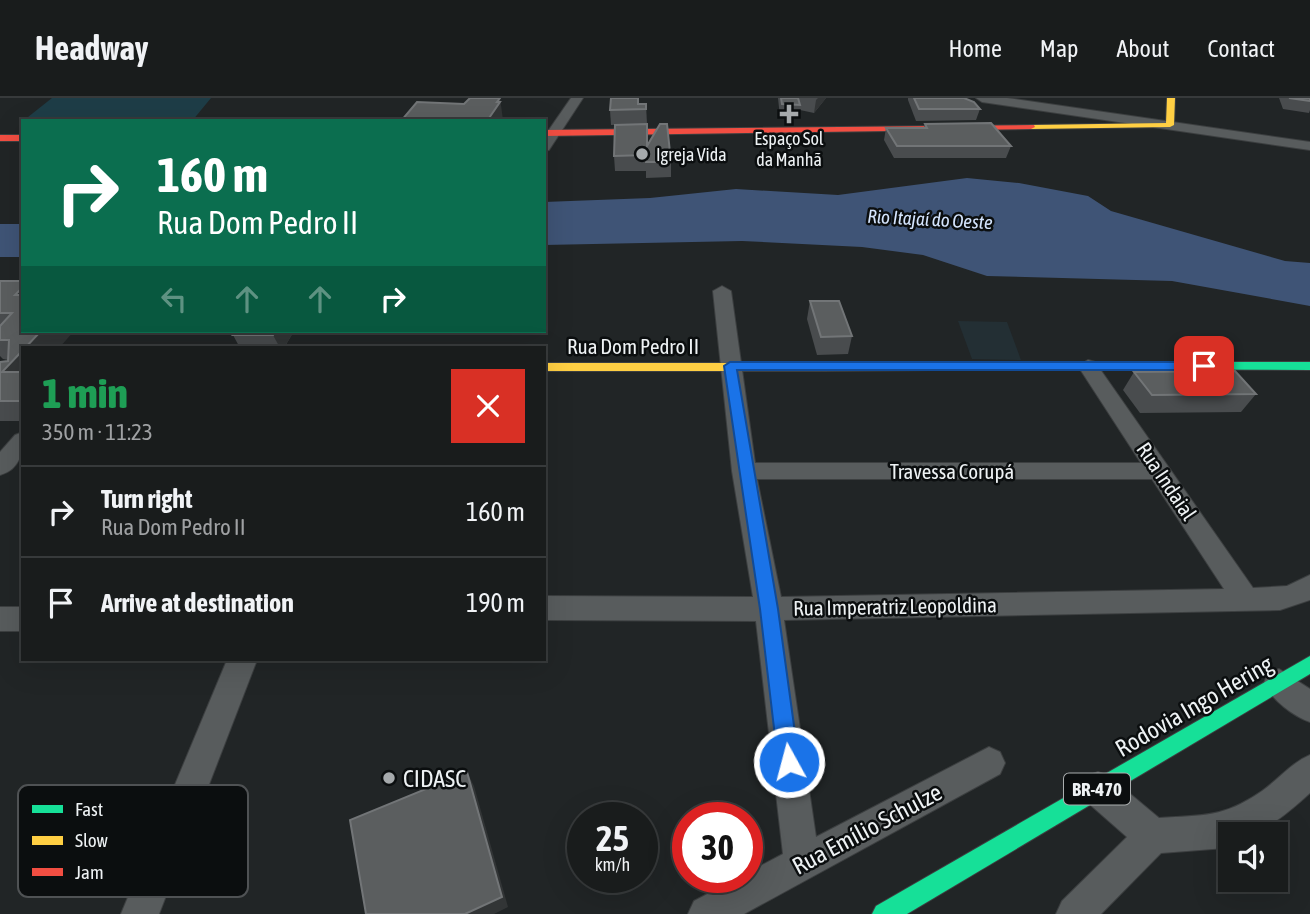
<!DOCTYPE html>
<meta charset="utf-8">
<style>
:root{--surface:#191c1c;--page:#222525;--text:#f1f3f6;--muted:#9fa1a3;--line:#373a3b}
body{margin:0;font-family:"Asap Condensed",sans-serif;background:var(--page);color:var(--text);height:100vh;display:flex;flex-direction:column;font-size:26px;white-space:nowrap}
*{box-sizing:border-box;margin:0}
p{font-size:23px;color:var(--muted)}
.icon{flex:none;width:38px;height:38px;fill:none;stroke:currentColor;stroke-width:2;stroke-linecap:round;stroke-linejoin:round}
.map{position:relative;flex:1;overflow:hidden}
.panel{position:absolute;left:21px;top:248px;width:525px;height:315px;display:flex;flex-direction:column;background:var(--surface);border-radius:0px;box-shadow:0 7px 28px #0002,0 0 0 2px var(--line)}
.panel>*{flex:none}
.guide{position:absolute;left:21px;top:21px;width:525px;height:214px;border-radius:0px;box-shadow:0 7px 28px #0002,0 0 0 2px var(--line);background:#0b6e4f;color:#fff;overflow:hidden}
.controls{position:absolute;left:1218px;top:724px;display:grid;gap:14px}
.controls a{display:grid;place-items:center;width:70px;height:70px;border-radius:0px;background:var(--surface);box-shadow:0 7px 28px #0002,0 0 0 2px var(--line);font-size:35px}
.speed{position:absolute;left:567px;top:704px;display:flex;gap:14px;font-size:35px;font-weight:700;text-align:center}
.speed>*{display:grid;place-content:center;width:91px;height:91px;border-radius:50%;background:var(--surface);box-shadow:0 7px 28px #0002,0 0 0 2px var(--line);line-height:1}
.speed small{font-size:18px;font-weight:400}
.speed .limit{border:10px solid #d22;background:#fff;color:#111}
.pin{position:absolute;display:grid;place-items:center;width:60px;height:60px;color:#fff;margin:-30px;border-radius:14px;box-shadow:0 4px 10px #0006}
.me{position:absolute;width:77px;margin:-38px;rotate:353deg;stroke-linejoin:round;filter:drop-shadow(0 0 5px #0008)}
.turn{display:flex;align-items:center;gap:24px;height:147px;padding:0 21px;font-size:32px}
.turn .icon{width:91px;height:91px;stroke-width:2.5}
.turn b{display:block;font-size:49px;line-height:60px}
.lanes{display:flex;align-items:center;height:66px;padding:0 21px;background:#0003;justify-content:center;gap:35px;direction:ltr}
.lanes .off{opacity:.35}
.round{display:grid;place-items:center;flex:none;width:74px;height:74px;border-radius:0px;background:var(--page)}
.head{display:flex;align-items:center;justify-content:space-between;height:119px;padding:0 21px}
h1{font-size:42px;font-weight:800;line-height:52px;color:#1e9e55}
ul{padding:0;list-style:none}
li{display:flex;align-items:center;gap:21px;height:91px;padding:0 21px;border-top:2px solid var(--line)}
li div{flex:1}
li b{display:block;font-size:26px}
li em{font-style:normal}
header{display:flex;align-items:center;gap:42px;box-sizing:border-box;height:98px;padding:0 35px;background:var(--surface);border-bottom:2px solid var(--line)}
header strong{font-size:33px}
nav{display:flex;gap:38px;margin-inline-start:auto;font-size:24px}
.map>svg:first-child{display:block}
.built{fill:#232f34}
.green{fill:#1e3d47}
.water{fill:#3f5476}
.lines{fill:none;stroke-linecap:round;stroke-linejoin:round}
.street-casing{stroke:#3c3f40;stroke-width:2}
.fast-casing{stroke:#3c3f40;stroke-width:2}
.slow-casing{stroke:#3c3f40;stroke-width:2}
.jam-casing{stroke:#3c3f40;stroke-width:2}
.street{fill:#585c5d;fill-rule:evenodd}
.fast{fill:#16e098;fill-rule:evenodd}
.slow{fill:#ffcf43;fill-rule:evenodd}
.jam{fill:#f24e42;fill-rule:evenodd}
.wall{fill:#494c4e}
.shaded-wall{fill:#323536}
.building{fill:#5b5e5f;stroke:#727577;stroke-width:2}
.route{fill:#1a73e8;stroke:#114b97;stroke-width:2}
.poi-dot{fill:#a6aaac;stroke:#0b0e0f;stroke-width:2.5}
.labels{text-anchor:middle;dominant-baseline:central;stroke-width:5;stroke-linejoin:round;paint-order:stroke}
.far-poi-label{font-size:18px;fill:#eef2f4;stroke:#0b0e0f}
.far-water-label{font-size:19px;font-style:italic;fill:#d5e5fe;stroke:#0b0e0f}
.shield{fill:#0b0e0f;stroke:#aaaeaf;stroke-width:2}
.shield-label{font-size:19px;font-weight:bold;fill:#eef2f4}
.street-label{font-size:21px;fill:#eef2f4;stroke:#0b0e0f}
.near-street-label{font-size:24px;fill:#eef2f4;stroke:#0b0e0f}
.near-poi-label{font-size:24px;fill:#eef2f4;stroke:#0b0e0f;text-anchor:start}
.key{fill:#0b0e0f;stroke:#4f5254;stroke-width:2}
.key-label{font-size:19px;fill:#eef2f4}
</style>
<header>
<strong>Headway</strong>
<nav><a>Home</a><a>Map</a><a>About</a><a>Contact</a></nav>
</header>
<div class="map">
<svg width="1310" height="816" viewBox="0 0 1310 816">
<rect width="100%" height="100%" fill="#212526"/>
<!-- built -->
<polygon class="built" points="958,223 1007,224 1021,262 972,261"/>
<!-- green -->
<polygon class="green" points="52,0 211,0 192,23 23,23"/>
<!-- water -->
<g class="water">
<polygon points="967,80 1019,85 1088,98 1111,113 1285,163 1310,165 1310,208 1172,183 987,178 923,157 862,149 742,143 544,147 544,104 650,100 736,91 838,97"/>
<rect x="0" y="126" width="23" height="33"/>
</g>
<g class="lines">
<!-- street casing -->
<g class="street-casing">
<g id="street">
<polygon points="571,0 583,0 549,52 544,53 544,39"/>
<polygon points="976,0 1007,0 1310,44 1310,52 982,4"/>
<path d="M722,188l9,5 24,172h386l-63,-97 10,-6 7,2 158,226 34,-2 23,-11v25l-30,10 -496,10 32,217 173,-90 11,5 5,11 -5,11 -256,140h-56l6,-13 46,-24h7v-4l36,-19 -27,-233 -212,-1v-24l209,1 -21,-126 -19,-180zM757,381h395l72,110 -443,8z"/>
<path d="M23,334c0,19 -2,37 -23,43v-23l15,-17z"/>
<rect x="0" y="509" width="23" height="24"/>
<polygon points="227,562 257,562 159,816 121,816"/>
<path d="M1279,571l31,20v33c-17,-6 -38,-22 -46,-39l4,-10z"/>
<path d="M1310,657v38c-25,22 -45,42 -80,42v11l-4,2 -65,5 -60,61h-45l6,-13 65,-64 -41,-36 -5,-12 5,-12 12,-5 12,5 49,41c45,-3 64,0 103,-27 17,-12 29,-28 48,-36z"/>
</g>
</g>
<!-- fast casing -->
<g class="fast-casing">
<g id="fast">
<polygon points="1033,264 1310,264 1310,272 1028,271 1028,265"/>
<polygon points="1310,558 1310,576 907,816 872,816 876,808"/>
</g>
</g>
<!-- slow casing -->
<g class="slow-casing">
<g id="slow">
<polygon points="1167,0 1175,0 1174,27 1170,29 1031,31 1027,29 1031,27 1166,25"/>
<polygon points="544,265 823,265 829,269 823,273 544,273"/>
</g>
</g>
<!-- jam casing -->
<g class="jam-casing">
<g id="jam">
<polygon points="1034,27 1035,29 1031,31 544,38 544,32"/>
<rect x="0" y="37" width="23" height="6"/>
<polygon points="1033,264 1038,265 1038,271 823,273 817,269 823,265"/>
</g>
</g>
<!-- street -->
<use href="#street" class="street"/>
<!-- fast -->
<use href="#fast" class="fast"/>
<!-- slow -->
<use href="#slow" class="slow"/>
<!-- jam -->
<use href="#jam" class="jam"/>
</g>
<!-- wall -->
<g class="wall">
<polygon points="778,0 826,0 814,15 800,12 799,20 780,19"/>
<polygon points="908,0 964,0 980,11 976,22 916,23 908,2"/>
<polygon points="1279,0 1310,0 1310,12 1309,15 1283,11"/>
<polygon points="639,6 646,6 647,26 611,27 610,12"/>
<polygon points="925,26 1011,48 1006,60 894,60 884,42 886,30 924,30"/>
<polygon points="647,48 671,64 671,79 646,80 646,73 615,73 614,58"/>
<polygon points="0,183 23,183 23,323 0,323 0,264 8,263 8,262 3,261 0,258"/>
<polygon points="810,203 852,238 848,256 817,257 807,221"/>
<polygon points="294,233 284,250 240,250 233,237"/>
<polygon points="1134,274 1256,296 1241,314 1140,315 1123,292"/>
</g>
<!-- shaded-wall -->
<g class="shaded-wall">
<polygon points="500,0 503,22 487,23 497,4"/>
<polygon points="818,0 826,0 814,15 816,2"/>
<polygon points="23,189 23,208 15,197"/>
<polygon points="41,233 74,233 59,250 25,250"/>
<polygon points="276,233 294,233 284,250 280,250 273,237"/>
<polygon points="23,252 23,291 2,274"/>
<polygon points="467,674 474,688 508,809 494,816 465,816"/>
</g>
<!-- building -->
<g class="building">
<polygon points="470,0 500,0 497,4 500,4 487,23 401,23 417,4 464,6"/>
<polygon points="611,0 638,0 638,6 646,6 646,11 610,12"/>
<polygon points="781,0 798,0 800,7 782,6"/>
<polygon points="914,0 964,0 974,4 980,11 919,11"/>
<polygon points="1289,0 1310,0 1310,3"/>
<polygon points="991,25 1011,48 897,48 886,30 927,30 925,26"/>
<polygon points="647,26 647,48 660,26 667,26 671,64 646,64 646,57 614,58 615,27"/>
<polygon points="0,183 23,183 23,189 15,197 23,197 23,233 41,233 25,250 23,250 23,252 2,274 23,274 23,303 0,303 0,264 8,263 9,242 0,242 0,228 12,215 0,215"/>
<polygon points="810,203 839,203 852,238 821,239"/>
<polygon points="236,233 276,233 273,237 233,237"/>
<polygon points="1235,273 1256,296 1152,297 1134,274"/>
<polygon points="467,674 502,799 465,816 366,816 350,722"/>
</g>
<!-- route -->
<polygon class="route" points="730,264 1204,264 1211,268 1204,272 737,272 778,511 799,664 796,672 789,675 781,672 778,664 760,511 724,268"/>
<!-- markers -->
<g class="poi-dot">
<path d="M785.5 5.5h7v7h7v7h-7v7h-7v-7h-7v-7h7z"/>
<circle cx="642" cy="56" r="7"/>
<circle cx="389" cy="680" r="7"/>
</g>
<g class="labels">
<!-- far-poi labels -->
<g class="far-poi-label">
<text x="789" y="40">Espaço Sol<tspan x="789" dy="21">da Manhã</tspan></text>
<text x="656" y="56" text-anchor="start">Igreja Vida</text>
</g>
<!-- far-water labels -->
<g class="far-water-label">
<text transform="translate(930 121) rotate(3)">Rio Itajaí do Oeste</text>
</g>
<!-- shield labels -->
<rect class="shield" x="1064" y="675.5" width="66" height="31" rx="5"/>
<g class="shield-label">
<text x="1097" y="691">BR-470</text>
</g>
<!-- street labels -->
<g class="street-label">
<text x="633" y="248">Rua Dom Pedro II</text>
<text x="952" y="373">Travessa Corupá</text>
<text transform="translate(1167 383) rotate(56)">Rua Indaial</text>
<text transform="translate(895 508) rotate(-1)">Rua Imperatriz Leopoldina</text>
</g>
<!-- near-street labels -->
<g class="near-street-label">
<text transform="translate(1194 608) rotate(-30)">Rodovia Ingo Hering</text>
<text transform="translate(867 731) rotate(-28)">Rua Emílio Schulze</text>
</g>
<!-- near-poi labels -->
<g class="near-poi-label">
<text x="403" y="680">CIDASC</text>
</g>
</g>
<!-- legend -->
<rect x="18" y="687" width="230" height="112" rx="10" class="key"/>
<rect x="32" y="707" width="31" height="8" fill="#16e098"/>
<rect x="32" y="738" width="31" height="9" fill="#ffcf43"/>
<rect x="32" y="770" width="31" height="8" fill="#f24e42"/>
<g class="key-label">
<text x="75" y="718">Fast</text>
<text x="75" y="749">Slow</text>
<text x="75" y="781">Jam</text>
</g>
</svg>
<div class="controls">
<a><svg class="icon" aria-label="sound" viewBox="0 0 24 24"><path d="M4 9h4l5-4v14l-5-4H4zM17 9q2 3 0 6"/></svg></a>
</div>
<div class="speed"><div>25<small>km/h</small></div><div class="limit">30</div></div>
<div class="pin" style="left:1204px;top:268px;background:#d93025"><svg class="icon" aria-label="arrive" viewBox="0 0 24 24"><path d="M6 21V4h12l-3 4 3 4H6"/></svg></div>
<svg class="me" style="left:789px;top:664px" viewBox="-20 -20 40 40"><circle r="17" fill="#1a73e8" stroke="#fff" stroke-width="3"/><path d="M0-11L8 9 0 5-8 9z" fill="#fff"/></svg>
<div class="guide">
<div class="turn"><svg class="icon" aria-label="right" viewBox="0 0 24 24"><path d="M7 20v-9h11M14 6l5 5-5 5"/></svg><div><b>160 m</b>Rua Dom Pedro II</div></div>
<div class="lanes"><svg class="icon off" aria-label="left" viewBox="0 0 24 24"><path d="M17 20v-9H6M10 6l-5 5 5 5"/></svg><svg class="icon off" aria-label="ahead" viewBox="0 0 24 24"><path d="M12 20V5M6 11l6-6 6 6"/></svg><svg class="icon off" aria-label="ahead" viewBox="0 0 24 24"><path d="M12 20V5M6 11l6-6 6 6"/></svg><svg class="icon" aria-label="right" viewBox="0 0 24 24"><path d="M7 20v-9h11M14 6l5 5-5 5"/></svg></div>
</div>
<section class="panel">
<div class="head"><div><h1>1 min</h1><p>350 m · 11:23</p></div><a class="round" style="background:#d93025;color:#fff"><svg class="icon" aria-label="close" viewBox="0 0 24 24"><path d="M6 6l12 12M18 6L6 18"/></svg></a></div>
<ul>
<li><svg class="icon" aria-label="right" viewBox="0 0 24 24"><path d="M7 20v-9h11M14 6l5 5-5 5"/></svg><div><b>Turn right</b><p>Rua Dom Pedro II</p></div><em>160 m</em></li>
<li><svg class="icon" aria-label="arrive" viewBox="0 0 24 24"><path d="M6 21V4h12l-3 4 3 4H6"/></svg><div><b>Arrive at destination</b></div><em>190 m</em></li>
</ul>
</section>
</div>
